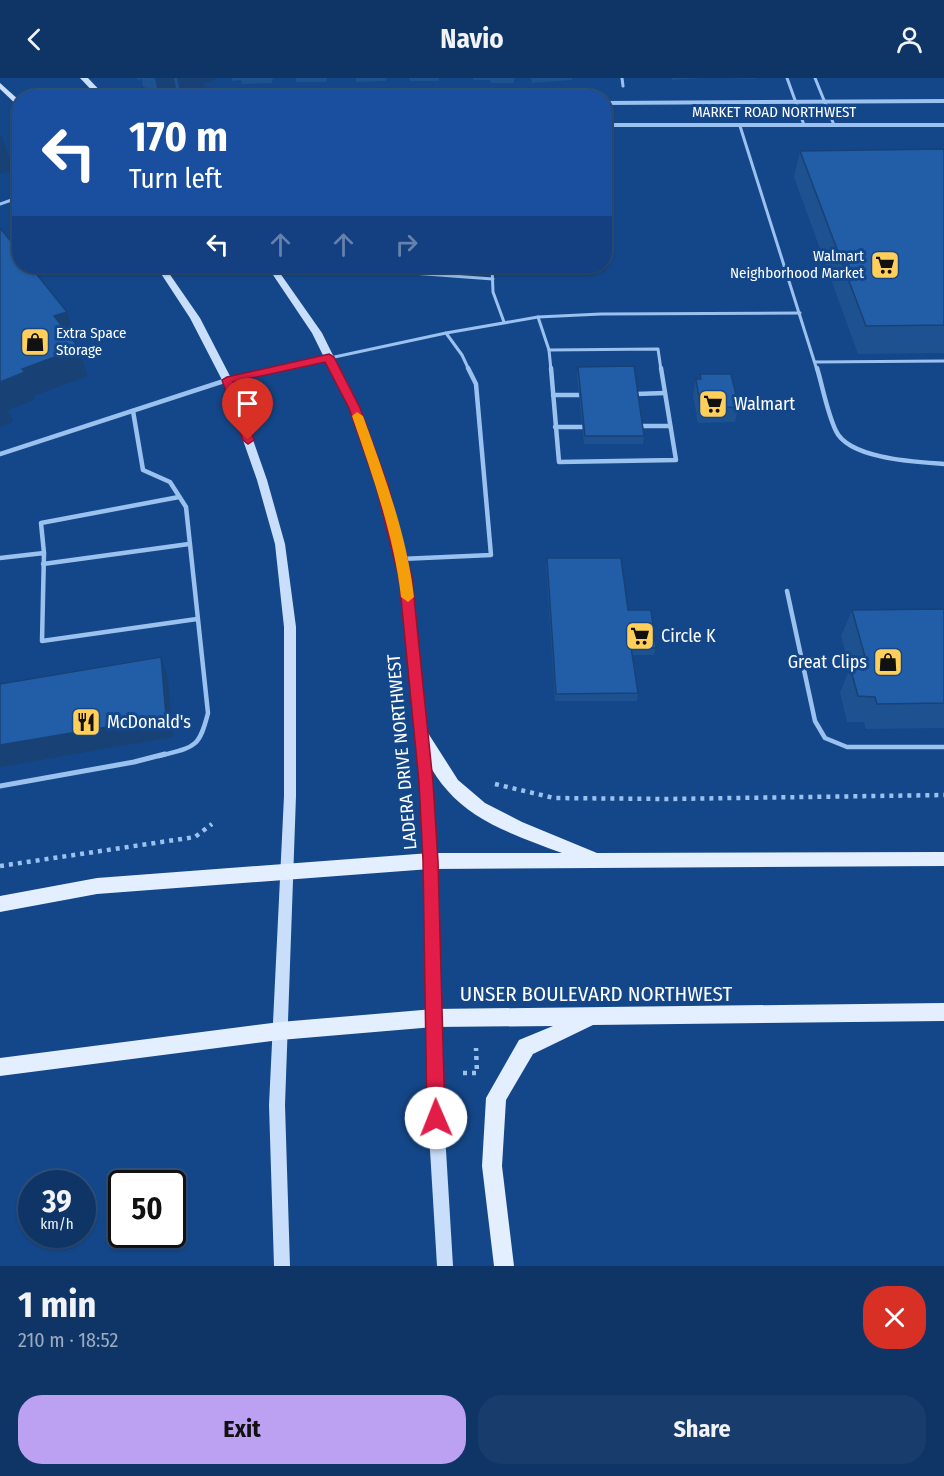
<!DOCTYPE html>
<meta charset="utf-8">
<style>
:root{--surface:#0f3567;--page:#183d6d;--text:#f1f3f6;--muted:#9babc0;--line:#2f507b;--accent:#bca0f2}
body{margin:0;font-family:"Fira Sans Condensed",sans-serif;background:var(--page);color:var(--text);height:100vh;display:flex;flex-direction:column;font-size:22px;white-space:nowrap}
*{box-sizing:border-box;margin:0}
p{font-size:20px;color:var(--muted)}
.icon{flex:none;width:33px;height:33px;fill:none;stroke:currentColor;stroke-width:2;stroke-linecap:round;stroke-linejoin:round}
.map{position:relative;height:1188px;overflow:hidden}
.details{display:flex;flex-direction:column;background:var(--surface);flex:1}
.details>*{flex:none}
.hud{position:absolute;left:12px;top:12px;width:600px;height:183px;border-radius:24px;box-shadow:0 2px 4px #0004,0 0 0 2px var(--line);background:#1a4fa0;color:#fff;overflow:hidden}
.speed{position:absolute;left:18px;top:1092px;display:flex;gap:12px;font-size:30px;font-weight:700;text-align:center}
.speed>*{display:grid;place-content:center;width:78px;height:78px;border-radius:50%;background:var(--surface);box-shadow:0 2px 4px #0004,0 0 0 2px var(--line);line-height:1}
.speed small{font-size:15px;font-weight:400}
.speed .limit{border:3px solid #111;border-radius:9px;background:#fff;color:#111}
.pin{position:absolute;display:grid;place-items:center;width:51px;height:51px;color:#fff;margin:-62px -26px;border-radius:50% 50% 50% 0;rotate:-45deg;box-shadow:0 0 6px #0007}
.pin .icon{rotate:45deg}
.me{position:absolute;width:66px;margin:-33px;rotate:359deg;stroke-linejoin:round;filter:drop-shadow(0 0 4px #0008)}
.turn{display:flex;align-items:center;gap:21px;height:126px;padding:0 18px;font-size:27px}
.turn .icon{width:78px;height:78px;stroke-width:2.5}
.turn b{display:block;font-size:42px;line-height:51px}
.lanes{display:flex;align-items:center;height:57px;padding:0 18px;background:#0003;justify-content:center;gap:30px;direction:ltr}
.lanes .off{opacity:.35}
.round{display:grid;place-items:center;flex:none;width:63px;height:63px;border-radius:24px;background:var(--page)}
.summary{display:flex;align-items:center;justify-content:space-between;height:102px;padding:0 18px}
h1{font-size:36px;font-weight:700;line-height:45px}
.primary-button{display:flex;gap:12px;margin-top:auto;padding:12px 18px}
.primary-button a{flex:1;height:69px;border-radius:24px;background:var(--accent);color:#111;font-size:24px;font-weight:700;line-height:69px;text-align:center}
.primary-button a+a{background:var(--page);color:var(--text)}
header{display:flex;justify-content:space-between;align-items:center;height:78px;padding:0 18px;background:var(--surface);font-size:27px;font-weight:700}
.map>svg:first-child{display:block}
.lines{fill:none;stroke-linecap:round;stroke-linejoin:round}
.path{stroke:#9bc1ef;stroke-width:4.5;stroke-dasharray:4 5;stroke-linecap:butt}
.service-far2{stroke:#9bc1ef;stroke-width:3}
.service-far1{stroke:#9bc1ef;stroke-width:4.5}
.service{stroke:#9bc1ef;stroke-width:5}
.tertiary{fill:#9bc1ef;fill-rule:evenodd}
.secondary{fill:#c9defb;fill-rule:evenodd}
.primary{fill:#e3eeff;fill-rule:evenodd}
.wall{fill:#1d5190}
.shaded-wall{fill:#184276}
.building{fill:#225ea8;stroke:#184276;stroke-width:1.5}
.route{fill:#e11d48;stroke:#92132f;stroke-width:1.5}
.slow{fill:#f59e0b}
.labels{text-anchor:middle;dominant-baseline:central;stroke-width:6;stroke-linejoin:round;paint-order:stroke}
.far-street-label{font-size:15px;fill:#fff;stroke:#144789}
.far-poi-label{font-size:15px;fill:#fff;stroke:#144789;text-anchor:end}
.poi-label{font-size:18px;fill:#fff;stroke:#144789;text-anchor:start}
.street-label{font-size:18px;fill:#fff;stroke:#144789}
.near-street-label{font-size:21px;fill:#fff;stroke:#144789}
</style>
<header><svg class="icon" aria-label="back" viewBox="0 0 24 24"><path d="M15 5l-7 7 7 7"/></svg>Navio<svg class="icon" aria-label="person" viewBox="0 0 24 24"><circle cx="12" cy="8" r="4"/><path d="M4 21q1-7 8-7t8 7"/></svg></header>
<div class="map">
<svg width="944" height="1188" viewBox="0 0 944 1188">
<rect width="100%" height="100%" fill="#144789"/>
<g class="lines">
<!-- path -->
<g class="path">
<polyline points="495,706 554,720 666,721 944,717"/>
<polyline points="0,788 195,759 212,746"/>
<polyline points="463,995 477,995 476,970"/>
</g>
<!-- service-far2 -->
<g class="service-far2">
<polyline points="622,0 623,8"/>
<polyline points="787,0 804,47"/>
<polyline points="815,0 834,47"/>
<polyline points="740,48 817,292"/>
<polyline points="0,126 20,119"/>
<polyline points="360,188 371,192 493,201"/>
<polyline points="492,188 493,214 504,244"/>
<polyline points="538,239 549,272"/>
<polyline points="446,255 538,239 601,236 800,235"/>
<polyline points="549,272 551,292"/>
<polyline points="549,272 658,271 661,292"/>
<polyline points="815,284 944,283"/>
<polyline points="274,292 446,255 462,277 469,292"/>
</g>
<!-- service-far1 -->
<g class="service-far1">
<polyline points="551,290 559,384 676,382 661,290"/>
<path d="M817,290c6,20 10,44 19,63 13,28 81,31 108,33"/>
<polyline points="636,316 665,315"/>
<polyline points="553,317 579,317"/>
<path d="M133,333l10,59 27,12 16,25 22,206c-9,36 -14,34 -49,43"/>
<polyline points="640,348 670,348"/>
<polyline points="555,349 582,349"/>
<polyline points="0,376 227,302 281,290"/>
<polyline points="44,475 41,445 179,419"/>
<polyline points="0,480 44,475 42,563 197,541"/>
<polyline points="401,481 491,477 476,306 468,290"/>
<polyline points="43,486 189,466"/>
<polyline points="787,513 815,643 825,660 847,669 944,669"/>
</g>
<!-- service -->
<polyline class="service" points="0,708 134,684 165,676"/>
<!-- tertiary -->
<g class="tertiary">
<polygon points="944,21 944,25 604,27 604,23"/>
<rect x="604" y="45" width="340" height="4"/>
</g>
<!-- secondary -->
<g class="secondary">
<polygon points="80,0 88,0 107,20 99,20"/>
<polygon points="0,5 20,23 20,30 0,11"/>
<polygon points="156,188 164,188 200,240 232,302 267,402 285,466 296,549 296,718 285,1027 290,1188 274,1188 269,1027 284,718 284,549 275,466 257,402 222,302 190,240"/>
<polygon points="267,188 275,188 322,255 359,330 387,408 412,500 432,704 437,783 444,1039 453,1188 437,1188 428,1039 423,783 420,704 400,500 377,408 349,330 312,255"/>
</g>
<!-- primary -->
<g class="primary">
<path d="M422,654l6,1 30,47 27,23 37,19 75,31 347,-1v14l-514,3 -333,25 -97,18v-16l97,-18 333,-25h132c-40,-15 -87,-30 -115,-63 -13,-14 -21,-32 -31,-47l-2,-5 2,-5z"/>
<polygon points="944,925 944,943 593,947 533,976 506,1022 502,1088 514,1188 494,1188 482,1088 486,1020 519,962 553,948 434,949 280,962 0,998 0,980 280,944 434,931"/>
</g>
</g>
<!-- wall -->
<g class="wall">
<polygon points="136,0 216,0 216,2 204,6 205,11 181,18 177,15 162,20 159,20 143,8 142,1 138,2"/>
<polygon points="232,0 273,0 272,5 242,6 241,2 232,3"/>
<polygon points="296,0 337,0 327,0 326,4 296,4"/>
<polygon points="356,0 386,0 386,3 356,4"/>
<polygon points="409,0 439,0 439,3 410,3"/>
<polygon points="473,0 514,0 514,5 491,5 490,2 473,2"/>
<polygon points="531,0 572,0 572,2 532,5"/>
<polygon points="672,0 702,0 672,2"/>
<polygon points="725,0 755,0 755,1"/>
<polygon points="944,71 944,275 858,276 794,99 800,73"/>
<polygon points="578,289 644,358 643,366 584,366 577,297"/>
<polygon points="700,296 739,329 735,344 698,345 696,338 697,334 696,334 693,317 696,301 699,301"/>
<polygon points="547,480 628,532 656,570 654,577 633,577 638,615 637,623 555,623 546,488"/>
<polygon points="944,531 944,650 866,651 864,644 847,644 840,615 850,590 841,558 852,532"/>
</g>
<!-- shaded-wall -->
<g class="shaded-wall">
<polygon points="155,0 174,0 177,15 159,20"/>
<polygon points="177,0 216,0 216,2 204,6 205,11 181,18"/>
<polygon points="2,58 13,92 0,96 0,59"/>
<polygon points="67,234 76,261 63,266 54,238"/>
<polygon points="79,270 88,298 34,318 35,322 8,332 13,344 0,349 0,304 22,291"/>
<polygon points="161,579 168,600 173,659 0,689 0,667"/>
</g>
<!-- building -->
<g class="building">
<polygon points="944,71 944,247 866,248 800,73"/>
<polygon points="0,150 20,174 20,188 30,188 67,234 54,238 79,270 22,291 25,294 0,304"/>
<polygon points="634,288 644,358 585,358 578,289"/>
<polygon points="700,296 731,296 739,329 701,330 699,322 705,322 704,319 699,319 696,301 701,301"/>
<polygon points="547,480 621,480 628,532 651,532 656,570 631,569 638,615 556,616"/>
<polygon points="944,531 944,625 877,626 875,619 858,618 850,589 868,589 852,532"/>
<polygon points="161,579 166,639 0,667 0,606"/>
</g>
<!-- route -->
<polygon class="route" points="329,276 334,279 360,330 388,408 412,500 433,704 438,783 445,1040 442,1046 436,1048 429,1046 427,1040 423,783 419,704 399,500 376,408 349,330 325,284 233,304 254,362 248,366 243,362 222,302 227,299"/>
<!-- slow -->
<path class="slow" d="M357,334l6,4c21,58 44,119 51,181l-6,5 -7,-5c-7,-62 -29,-123 -49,-181z"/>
<!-- icons -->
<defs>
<g id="supermarket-square" transform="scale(1.5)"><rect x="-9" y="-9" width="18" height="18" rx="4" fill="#ffcf59" stroke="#144789"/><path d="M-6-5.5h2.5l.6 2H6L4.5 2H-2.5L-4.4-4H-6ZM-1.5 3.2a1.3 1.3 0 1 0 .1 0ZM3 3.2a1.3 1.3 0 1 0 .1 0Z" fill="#111"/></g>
<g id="shop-square" transform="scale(1.5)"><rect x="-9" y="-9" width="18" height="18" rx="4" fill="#ffcf59" stroke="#144789"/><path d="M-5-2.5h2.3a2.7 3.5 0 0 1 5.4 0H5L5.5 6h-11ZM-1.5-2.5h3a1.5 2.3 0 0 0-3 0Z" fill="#111"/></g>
<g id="restaurant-square" transform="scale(1.5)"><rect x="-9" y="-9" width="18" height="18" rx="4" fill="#ffcf59" stroke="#144789"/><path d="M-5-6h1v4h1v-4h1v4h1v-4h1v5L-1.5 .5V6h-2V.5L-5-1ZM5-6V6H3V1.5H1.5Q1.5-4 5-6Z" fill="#111"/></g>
</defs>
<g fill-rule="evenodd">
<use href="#supermarket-square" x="885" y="187"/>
<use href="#shop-square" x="35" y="264"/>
<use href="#supermarket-square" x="713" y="326"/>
<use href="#supermarket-square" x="640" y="558"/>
<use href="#shop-square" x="888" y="584"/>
<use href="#restaurant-square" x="86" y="644"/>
</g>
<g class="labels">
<!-- far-street labels -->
<g class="far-street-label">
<text x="774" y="34">MARKET ROAD NORTHWEST</text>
</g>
<!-- far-poi labels -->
<g class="far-poi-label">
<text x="864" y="178">Walmart<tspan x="864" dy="17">Neighborhood Market</tspan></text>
<text x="56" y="255" text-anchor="start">Extra Space<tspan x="56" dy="17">Storage</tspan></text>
</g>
<!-- poi labels -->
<g class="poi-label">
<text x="734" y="326">Walmart</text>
<text x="661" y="558">Circle K</text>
<text x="867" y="584" text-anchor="end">Great Clips</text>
<text x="107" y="644">McDonald's</text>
</g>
<!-- street labels -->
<g class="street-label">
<text transform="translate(402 674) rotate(-95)">LADERA DRIVE NORTHWEST</text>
</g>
<!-- near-street labels -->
<g class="near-street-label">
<text x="596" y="916">UNSER BOULEVARD NORTHWEST</text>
</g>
</g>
</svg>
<div class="speed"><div>39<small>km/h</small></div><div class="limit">50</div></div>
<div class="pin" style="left:248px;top:362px;background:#d93025"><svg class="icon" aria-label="arrive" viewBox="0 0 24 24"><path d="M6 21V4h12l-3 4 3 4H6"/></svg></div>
<svg class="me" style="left:436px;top:1040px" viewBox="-20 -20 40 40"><circle r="19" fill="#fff"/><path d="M0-13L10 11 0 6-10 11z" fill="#e11d48"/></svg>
<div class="hud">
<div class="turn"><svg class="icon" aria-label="left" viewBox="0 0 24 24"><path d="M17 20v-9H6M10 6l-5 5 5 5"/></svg><div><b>170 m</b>Turn left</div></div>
<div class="lanes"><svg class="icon" aria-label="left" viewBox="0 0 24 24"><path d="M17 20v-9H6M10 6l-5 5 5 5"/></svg><svg class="icon off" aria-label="ahead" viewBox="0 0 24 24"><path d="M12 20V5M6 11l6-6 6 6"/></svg><svg class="icon off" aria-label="ahead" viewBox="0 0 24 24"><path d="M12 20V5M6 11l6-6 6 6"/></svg><svg class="icon off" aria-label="right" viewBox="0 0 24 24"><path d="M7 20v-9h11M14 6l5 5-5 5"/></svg></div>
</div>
</div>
<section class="details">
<div class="summary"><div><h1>1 min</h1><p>210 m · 18:52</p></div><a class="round" style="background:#d93025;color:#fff"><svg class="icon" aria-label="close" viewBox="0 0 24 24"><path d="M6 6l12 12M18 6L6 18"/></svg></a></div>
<div class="primary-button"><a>Exit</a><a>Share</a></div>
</section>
